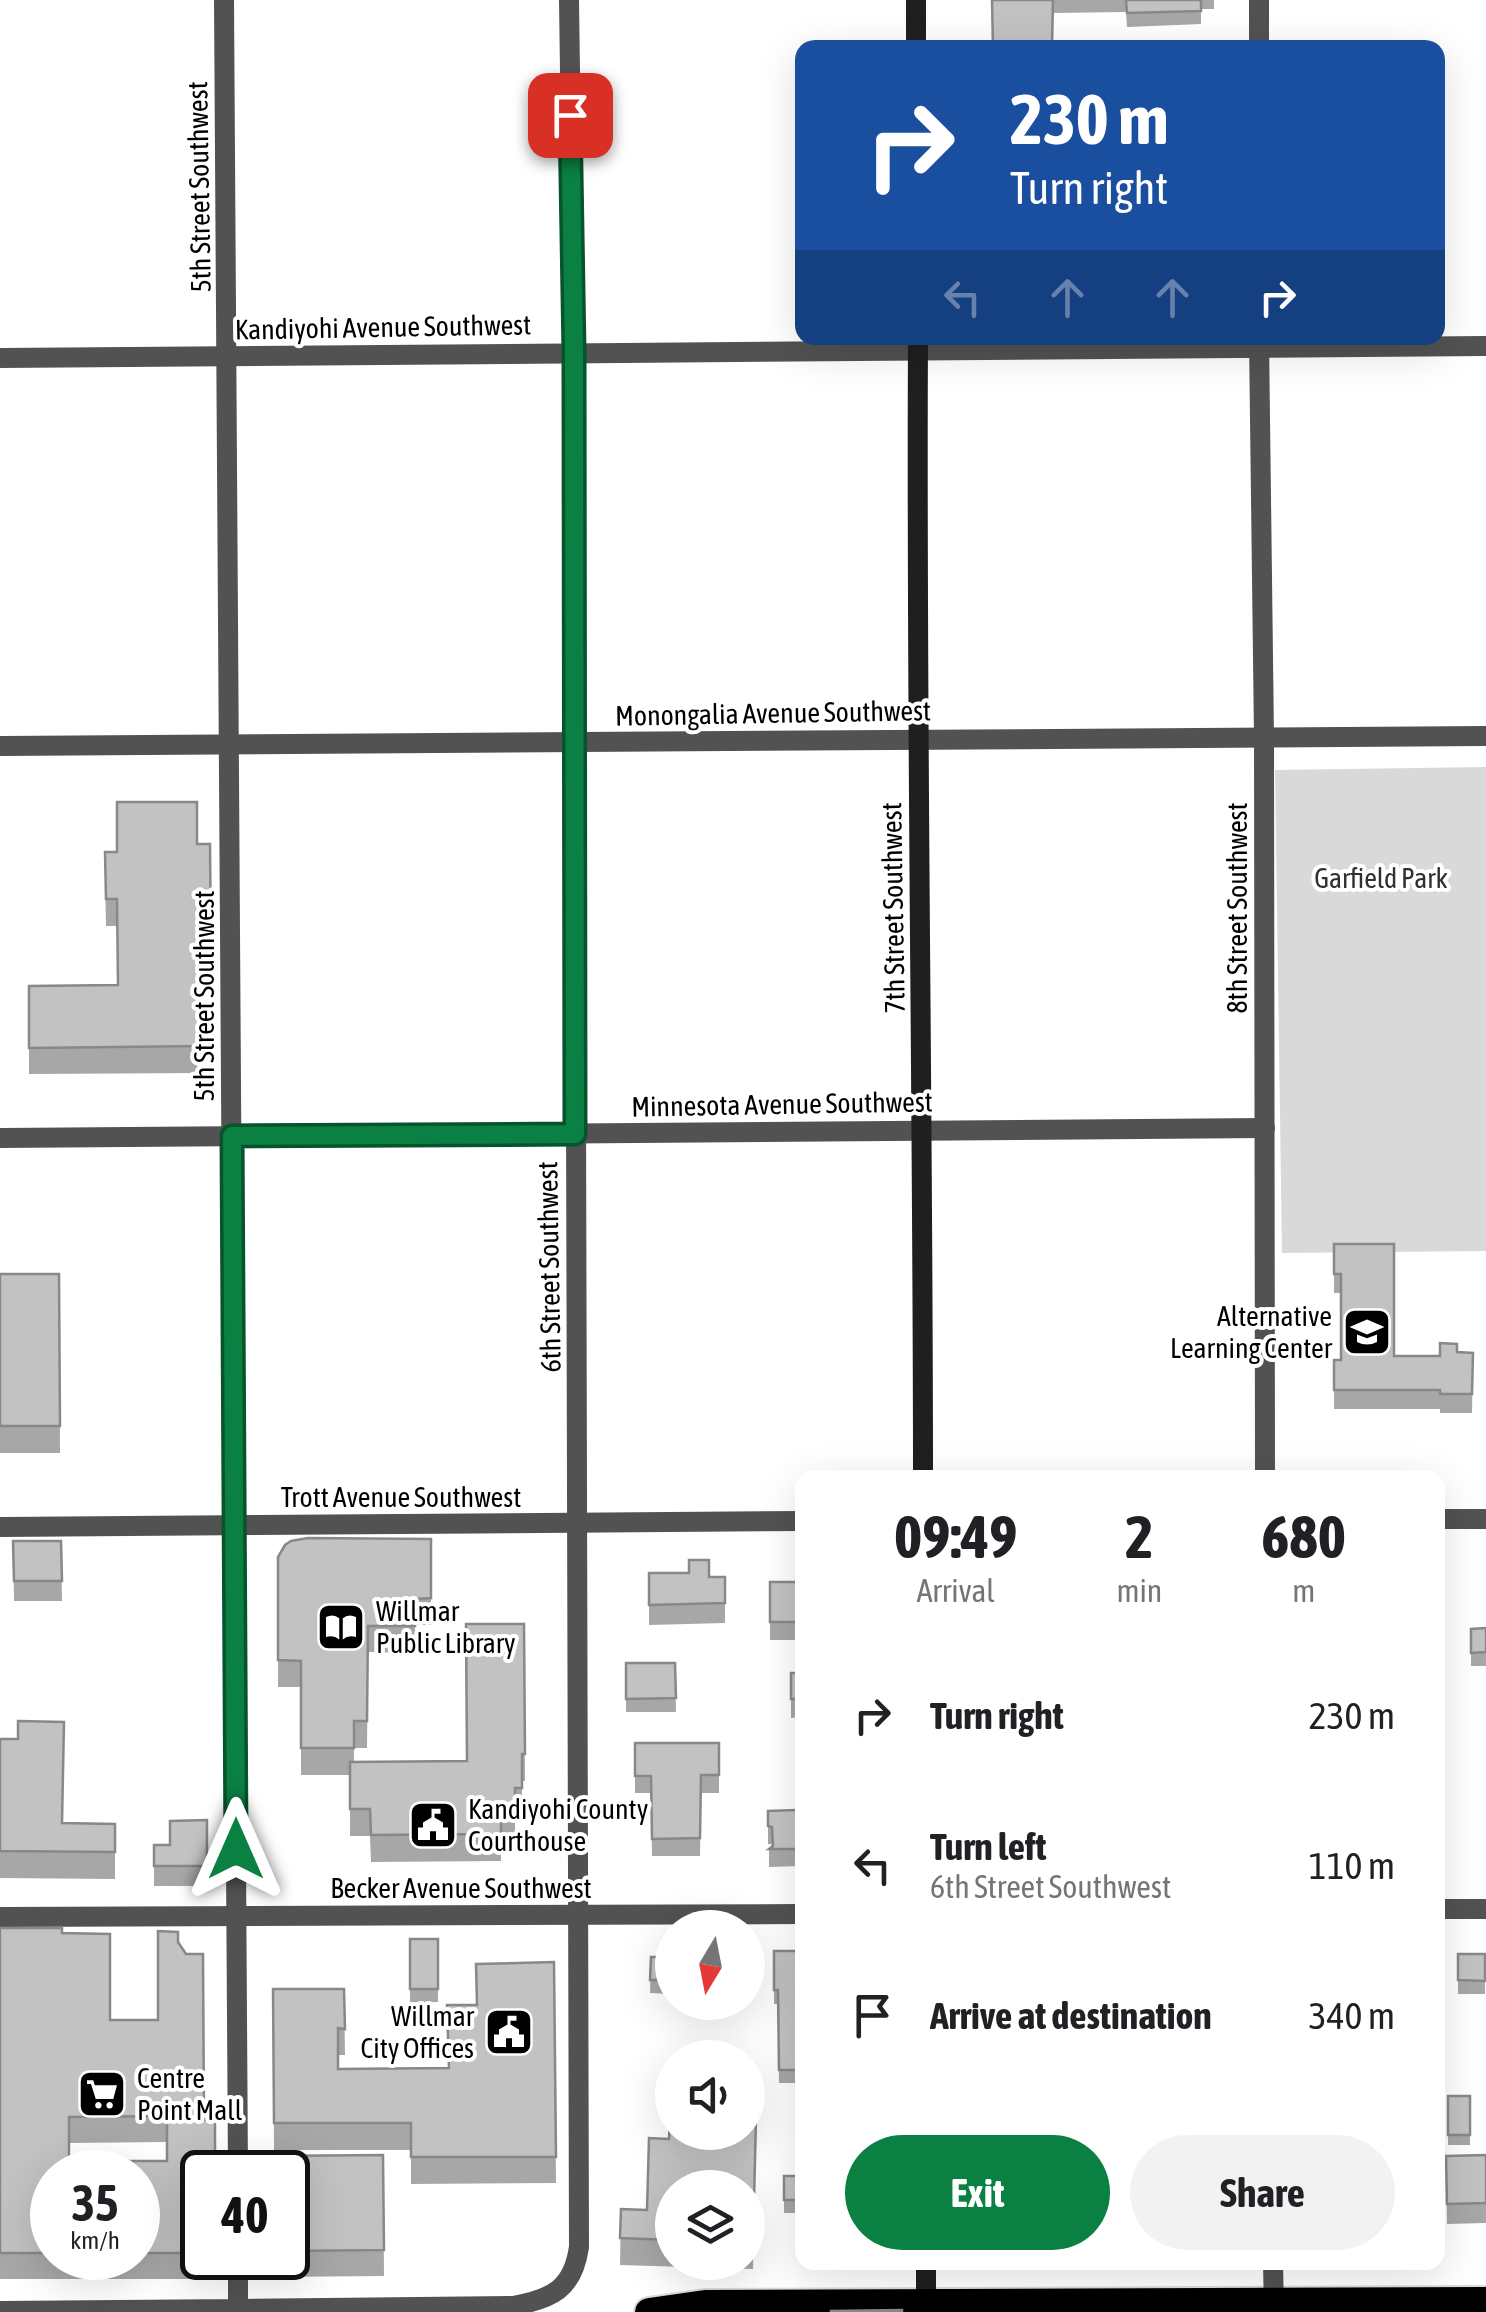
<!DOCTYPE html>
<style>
:root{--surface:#fff;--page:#f2f2f2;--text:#202124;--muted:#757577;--accent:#0b8043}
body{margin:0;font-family:"Asap Condensed",sans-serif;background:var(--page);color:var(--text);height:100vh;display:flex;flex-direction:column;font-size:38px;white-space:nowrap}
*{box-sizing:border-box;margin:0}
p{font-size:32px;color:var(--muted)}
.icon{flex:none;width:55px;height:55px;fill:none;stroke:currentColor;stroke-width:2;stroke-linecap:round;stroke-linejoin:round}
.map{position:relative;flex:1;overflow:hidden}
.panel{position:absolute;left:795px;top:1470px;width:650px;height:800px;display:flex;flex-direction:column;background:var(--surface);border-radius:20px;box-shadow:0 10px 40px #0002}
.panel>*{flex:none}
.hud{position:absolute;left:795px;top:40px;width:650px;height:305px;border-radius:20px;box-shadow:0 10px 40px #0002;background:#1a4fa0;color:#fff;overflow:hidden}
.needle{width:65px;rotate:190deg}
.controls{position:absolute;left:655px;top:1910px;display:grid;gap:20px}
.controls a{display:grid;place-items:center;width:110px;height:110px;border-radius:50%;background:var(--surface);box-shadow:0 10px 40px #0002;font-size:50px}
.speed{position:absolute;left:30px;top:2150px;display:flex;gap:20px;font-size:50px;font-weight:700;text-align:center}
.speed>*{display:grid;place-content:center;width:130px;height:130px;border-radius:50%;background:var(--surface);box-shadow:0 10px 40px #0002;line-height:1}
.speed small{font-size:25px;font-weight:400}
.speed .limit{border:5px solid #111;border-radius:15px;background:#fff;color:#111}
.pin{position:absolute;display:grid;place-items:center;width:85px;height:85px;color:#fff;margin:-42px;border-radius:20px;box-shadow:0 5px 15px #0006}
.me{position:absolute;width:110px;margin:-55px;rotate:0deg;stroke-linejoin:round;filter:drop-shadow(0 0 8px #0008)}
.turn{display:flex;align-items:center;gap:35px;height:210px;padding:0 50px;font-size:45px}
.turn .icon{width:130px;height:130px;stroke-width:2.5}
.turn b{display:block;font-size:70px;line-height:85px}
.lanes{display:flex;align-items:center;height:95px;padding:0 50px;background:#0003;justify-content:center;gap:50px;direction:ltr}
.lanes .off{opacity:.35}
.eta{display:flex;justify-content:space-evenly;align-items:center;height:170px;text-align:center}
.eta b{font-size:60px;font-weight:700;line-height:70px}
.button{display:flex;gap:20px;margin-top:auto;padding:20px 50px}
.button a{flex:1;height:115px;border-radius:60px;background:var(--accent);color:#fff;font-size:40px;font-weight:700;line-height:115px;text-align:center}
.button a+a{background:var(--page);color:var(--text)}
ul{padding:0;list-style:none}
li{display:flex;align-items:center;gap:30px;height:150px;padding:0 50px}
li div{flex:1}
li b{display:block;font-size:38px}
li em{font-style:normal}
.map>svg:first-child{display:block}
.green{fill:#d9d9d9}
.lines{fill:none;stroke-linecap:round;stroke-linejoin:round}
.trunk-casing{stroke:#dbdbdb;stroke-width:32}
.minor{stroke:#525252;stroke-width:20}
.tertiary{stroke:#525252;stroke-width:20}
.secondary{stroke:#1f1f1f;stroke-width:20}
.trunk{stroke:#000;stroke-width:28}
.wall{fill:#a7a7a7;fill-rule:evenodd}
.building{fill:#c2c2c2;stroke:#888;stroke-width:2.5;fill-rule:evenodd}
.route-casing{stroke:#07532c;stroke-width:25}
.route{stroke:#0b8043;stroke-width:18}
.labels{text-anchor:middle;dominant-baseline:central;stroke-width:8;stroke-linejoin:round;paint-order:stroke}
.street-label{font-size:28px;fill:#000;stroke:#fff}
.park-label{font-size:28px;fill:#303030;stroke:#fff}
.poi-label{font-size:28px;fill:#000;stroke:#fff;text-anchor:start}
</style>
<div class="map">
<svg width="1486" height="2312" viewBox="0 0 1486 2312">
<rect width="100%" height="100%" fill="#fff"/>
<!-- green -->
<polygon class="green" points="1486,767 1486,1251 1282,1253 1275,770"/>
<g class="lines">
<!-- trunk casing -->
<g class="trunk-casing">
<polyline id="trunk" points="649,2312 705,2304 1486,2301"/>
</g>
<!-- minor -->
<g class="minor">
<polyline points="1259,0 1259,48"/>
<polyline points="1259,338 1264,737 1265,1478"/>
<polyline points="0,746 1486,736"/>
<polyline points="0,1138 1265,1128"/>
<polyline points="1438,1909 1486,1909"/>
<polyline points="0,1917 802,1914"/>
<polyline points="1273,2262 1274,2312"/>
<path d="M238,2312v-3l275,-3c39,-7 60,-17 66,-59l-5,-1895 -5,-352"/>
</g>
<!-- tertiary -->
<g class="tertiary">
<polyline points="224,0 238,2172"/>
<polyline points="0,358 1486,346"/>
<polyline points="1438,1519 1486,1519"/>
<polyline points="0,1527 802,1521"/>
<polyline points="0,2311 238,2309 238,2258"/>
</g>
<!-- secondary -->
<g class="secondary">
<polyline points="916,0 916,48"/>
<path d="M918,338c-2,380 5,759 5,1140"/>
<polyline points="926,2312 926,2262"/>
</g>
<!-- trunk -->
<use href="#trunk" class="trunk"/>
</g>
<!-- wall -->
<g class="wall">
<polygon points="992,0 1214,0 1214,9 1201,9 1201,24 1127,27 1126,12 1053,13"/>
<polygon points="197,844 210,844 211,975 202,975 203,1073 29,1074 29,986 118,985 117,926 106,926 105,878 117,852"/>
<polygon points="1334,1244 1394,1356 1440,1356 1457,1352 1473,1353 1472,1413 1440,1413 1440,1409 1334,1409 1334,1360 1341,1360 1341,1293 1334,1293"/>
<polygon points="0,1274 59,1274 60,1453 0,1453"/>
<polygon points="431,1539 431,1625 415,1625 415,1653 368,1652 367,1748 354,1748 354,1762 467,1761 524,1624 525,1781 522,1781 522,1815 515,1815 515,1835 501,1835 501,1861 371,1862 370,1836 350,1836 350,1775 301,1775 301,1687 278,1687 278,1557"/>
<polygon points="13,1541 61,1541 62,1601 14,1601"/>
<polygon points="649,1573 725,1577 725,1623 649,1625"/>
<rect x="770" y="1582" width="32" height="58"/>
<polygon points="1486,1628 1486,1666 1471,1666 1471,1629"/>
<polygon points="626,1663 675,1663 676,1712 626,1712"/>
<polygon points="791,1673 802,1673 802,1717 791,1718"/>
<polygon points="0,1739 63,1823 115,1824 115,1879 0,1878"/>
<polygon points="635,1743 719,1743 719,1793 701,1793 700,1856 652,1856 651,1793 635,1793"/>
<polygon points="768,1811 797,1836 802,1834 802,1866 769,1867 769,1849 772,1844 768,1844"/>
<polygon points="207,1820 207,1886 154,1886 154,1845 170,1845"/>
<path d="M0,1928l62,5 48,87h48l20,-78 26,178 -2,138h13v21h-215zM167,2142v19h-98v-18zM52,2172h86v86h-86z"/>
<polygon points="410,1939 438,1939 438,2002 410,2003"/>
<polygon points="774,1951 802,1959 802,2052 798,2052 799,2083 779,2083 778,2004 774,2004"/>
<rect x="1458" y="1954" width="27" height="40"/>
<polygon points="651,1957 672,1957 672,1994 650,1993"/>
<polygon points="554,1962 556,2183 411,2184 411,2150 274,2150 273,1989 344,1989 345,2055 338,2055 338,2069 448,2068"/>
<rect x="1448" y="2096" width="22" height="49"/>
<path d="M670,2117h2v15h76v-14l8,1 -3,150 -133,-4 1,-56 26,1 2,-72 20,1zM672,2188h76v74h-76z"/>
<polygon points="383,2155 384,2276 269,2277 269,2258 288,2258 288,2172"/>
<polygon points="1486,2155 1486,2223 1447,2224 1446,2156"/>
<polygon points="784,2176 802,2176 802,2250 801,2213 784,2213"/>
</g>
<!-- building -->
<g class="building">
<polygon points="992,0 1053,0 1052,48 993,48"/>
<polygon points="1126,0 1201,0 1201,11 1127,13"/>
<polygon points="117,802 197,802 197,844 210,844 211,949 202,949 203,1046 29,1048 29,986 118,985 117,899 106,899 105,852 117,852"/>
<polygon points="1334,1244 1394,1244 1394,1356 1440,1356 1440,1343 1457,1344 1457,1352 1473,1353 1472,1394 1440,1394 1440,1390 1334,1390 1334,1360 1341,1360 1341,1274 1334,1274"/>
<polygon points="0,1274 59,1274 60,1426 0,1426"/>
<polygon points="308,1538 431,1539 431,1598 415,1599 415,1626 368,1626 367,1721 354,1721 354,1748 301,1748 301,1661 278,1660 278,1557 285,1545 291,1541"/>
<polygon points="13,1541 61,1541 62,1581 14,1581"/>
<polygon points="689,1560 709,1560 709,1577 725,1577 725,1603 649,1605 649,1573 689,1573"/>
<rect x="770" y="1582" width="32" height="40"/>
<polygon points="466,1624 524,1624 525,1754 522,1754 522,1788 515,1788 515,1808 501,1809 501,1834 371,1835 370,1809 350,1809 350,1762 467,1761"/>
<polygon points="1486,1628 1486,1652 1471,1653 1471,1629"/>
<polygon points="626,1663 675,1663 676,1698 626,1699"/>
<rect x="791" y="1673" width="11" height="26"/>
<polygon points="18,1721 64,1722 62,1823 115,1824 115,1852 0,1851 0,1739 18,1739"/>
<polygon points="635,1743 719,1743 719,1775 701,1775 700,1838 652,1839 651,1776 635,1776"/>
<polygon points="797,1810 797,1836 802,1834 802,1849 769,1849 773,1846 772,1827 768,1826 768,1811"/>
<polygon points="207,1820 207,1866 154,1866 154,1845 170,1845 170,1821"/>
<path d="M0,1928h62v5l48,1v86h48v-89l20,1v10l8,12h17l1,166h11v52h-13v81h-64v-81h-86v81h-52zM167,2116v45h-98v-44z"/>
<rect x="410" y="1939" width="28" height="50"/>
<polygon points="774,1951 799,1951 799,1959 802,1959 802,2039 798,2039 799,2070 779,2070 778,1990 774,1990"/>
<polygon points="1458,1954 1485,1954 1485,1981 1458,1980"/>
<polygon points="651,1957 672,1957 672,1980 650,1980"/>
<polygon points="554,1962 556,2157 411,2157 411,2123 274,2123 273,1989 344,1989 345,2029 338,2028 338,2069 449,2068 447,2005 477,2005 476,1964"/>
<rect x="1448" y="2096" width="22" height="39"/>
<polygon points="670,2117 672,2117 672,2132 748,2132 748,2118 756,2119 753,2242 748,2242 748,2188 672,2188 672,2240 620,2238 621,2209 647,2210 649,2138 669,2139"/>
<polygon points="383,2155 384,2250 288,2251 288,2172 268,2172 268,2156"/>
<polygon points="1486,2155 1486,2203 1447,2204 1446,2156"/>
<polygon points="784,2176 802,2176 802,2237 801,2200 784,2200"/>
<polygon points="902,2310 902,2312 831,2312 831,2311"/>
</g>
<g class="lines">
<!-- route casing -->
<g class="route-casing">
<polyline id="route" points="236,1849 232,1136 575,1134 574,352 570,115"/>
</g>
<!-- route -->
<use href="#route" class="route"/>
</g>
<!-- icons -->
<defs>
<g id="school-square" transform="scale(2.5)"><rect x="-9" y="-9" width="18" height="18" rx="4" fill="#000" stroke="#fff"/><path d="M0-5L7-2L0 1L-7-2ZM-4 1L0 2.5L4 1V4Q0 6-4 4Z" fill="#fff"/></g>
<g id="library-square" transform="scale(2.5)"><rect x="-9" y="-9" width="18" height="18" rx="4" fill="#000" stroke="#fff"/><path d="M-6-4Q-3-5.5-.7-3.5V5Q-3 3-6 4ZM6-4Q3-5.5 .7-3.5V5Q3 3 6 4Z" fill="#fff"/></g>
<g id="civic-square" transform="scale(2.5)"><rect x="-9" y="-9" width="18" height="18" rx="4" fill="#000" stroke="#fff"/><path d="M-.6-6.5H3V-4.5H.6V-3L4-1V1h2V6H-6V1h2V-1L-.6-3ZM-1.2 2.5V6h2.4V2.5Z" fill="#fff"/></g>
<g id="supermarket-square" transform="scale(2.5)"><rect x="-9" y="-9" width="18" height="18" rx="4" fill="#000" stroke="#fff"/><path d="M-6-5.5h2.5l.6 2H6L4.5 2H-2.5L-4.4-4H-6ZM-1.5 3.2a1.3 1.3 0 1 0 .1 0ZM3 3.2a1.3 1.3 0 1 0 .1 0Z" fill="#fff"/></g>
</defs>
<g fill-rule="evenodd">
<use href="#school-square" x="1367" y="1332"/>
<use href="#library-square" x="341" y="1627"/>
<use href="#civic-square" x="433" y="1825"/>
<use href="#civic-square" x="509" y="2032"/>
<use href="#supermarket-square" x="102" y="2094"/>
</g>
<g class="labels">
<!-- street labels -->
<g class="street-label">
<text transform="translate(199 187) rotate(-91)">5th Street Southwest</text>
<text transform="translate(383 327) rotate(-1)">Kandiyohi Avenue Southwest</text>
<text transform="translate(773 713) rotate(-1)">Monongalia Avenue Southwest</text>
<text transform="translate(893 908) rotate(-91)">7th Street Southwest</text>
<text transform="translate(1237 908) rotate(-90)">8th Street Southwest</text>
<text transform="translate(204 996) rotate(-90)">5th Street Southwest</text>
<text transform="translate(782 1104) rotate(-1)">Minnesota Avenue Southwest</text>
<text transform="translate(549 1267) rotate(-91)">6th Street Southwest</text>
<text x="401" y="1497">Trott Avenue Southwest</text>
<text x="461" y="1888">Becker Avenue Southwest</text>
</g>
<!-- park labels -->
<g class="park-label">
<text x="1381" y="878">Garfield Park</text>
</g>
<!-- poi labels -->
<g class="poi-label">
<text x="1332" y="1316" text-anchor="end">Alternative<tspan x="1332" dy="32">Learning Center</tspan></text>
<text x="376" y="1611">Willmar<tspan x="376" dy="32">Public Library</tspan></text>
<text x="468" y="1809">Kandiyohi County<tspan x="468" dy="32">Courthouse</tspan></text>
<text x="474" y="2016" text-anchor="end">Willmar<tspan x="474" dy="32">City Offices</tspan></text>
<text x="137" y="2078">Centre<tspan x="137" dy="32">Point Mall</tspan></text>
</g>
</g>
</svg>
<div class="controls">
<a><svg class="needle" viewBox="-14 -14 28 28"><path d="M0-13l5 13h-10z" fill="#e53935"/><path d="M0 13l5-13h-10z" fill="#757577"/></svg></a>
<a><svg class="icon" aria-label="sound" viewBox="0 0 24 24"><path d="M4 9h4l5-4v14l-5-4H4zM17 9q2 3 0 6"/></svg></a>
<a><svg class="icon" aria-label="layers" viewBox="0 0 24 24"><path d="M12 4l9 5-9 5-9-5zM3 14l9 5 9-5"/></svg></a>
</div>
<div class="speed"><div>35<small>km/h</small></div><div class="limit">40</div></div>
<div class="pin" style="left:570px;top:115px;background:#d93025"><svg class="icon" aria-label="arrive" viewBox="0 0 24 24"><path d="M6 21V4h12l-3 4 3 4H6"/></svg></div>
<svg class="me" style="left:236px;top:1849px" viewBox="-20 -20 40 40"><path d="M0-17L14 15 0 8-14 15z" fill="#0b8043" stroke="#fff" stroke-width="4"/></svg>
<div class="hud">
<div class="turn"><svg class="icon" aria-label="right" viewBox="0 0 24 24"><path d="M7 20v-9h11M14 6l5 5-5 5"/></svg><div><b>230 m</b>Turn right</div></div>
<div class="lanes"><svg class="icon off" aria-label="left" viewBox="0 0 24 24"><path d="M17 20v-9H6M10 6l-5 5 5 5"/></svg><svg class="icon off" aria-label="ahead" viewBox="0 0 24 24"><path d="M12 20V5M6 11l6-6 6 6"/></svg><svg class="icon off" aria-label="ahead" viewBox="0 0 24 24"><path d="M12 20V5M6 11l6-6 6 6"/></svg><svg class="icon" aria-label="right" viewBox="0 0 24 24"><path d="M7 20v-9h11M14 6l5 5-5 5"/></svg></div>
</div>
<section class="panel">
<div class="eta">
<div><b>09:49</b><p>Arrival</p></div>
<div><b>2</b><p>min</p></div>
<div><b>680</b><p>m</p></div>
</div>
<ul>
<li><svg class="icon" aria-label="right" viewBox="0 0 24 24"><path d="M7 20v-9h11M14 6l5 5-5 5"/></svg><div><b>Turn right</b></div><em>230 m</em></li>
<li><svg class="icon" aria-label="left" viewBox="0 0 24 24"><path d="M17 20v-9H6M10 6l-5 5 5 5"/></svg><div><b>Turn left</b><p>6th Street Southwest</p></div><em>110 m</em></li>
<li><svg class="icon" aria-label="arrive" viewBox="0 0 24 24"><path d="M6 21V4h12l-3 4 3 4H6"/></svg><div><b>Arrive at destination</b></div><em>340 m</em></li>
</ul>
<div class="button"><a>Exit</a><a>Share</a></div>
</section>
</div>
